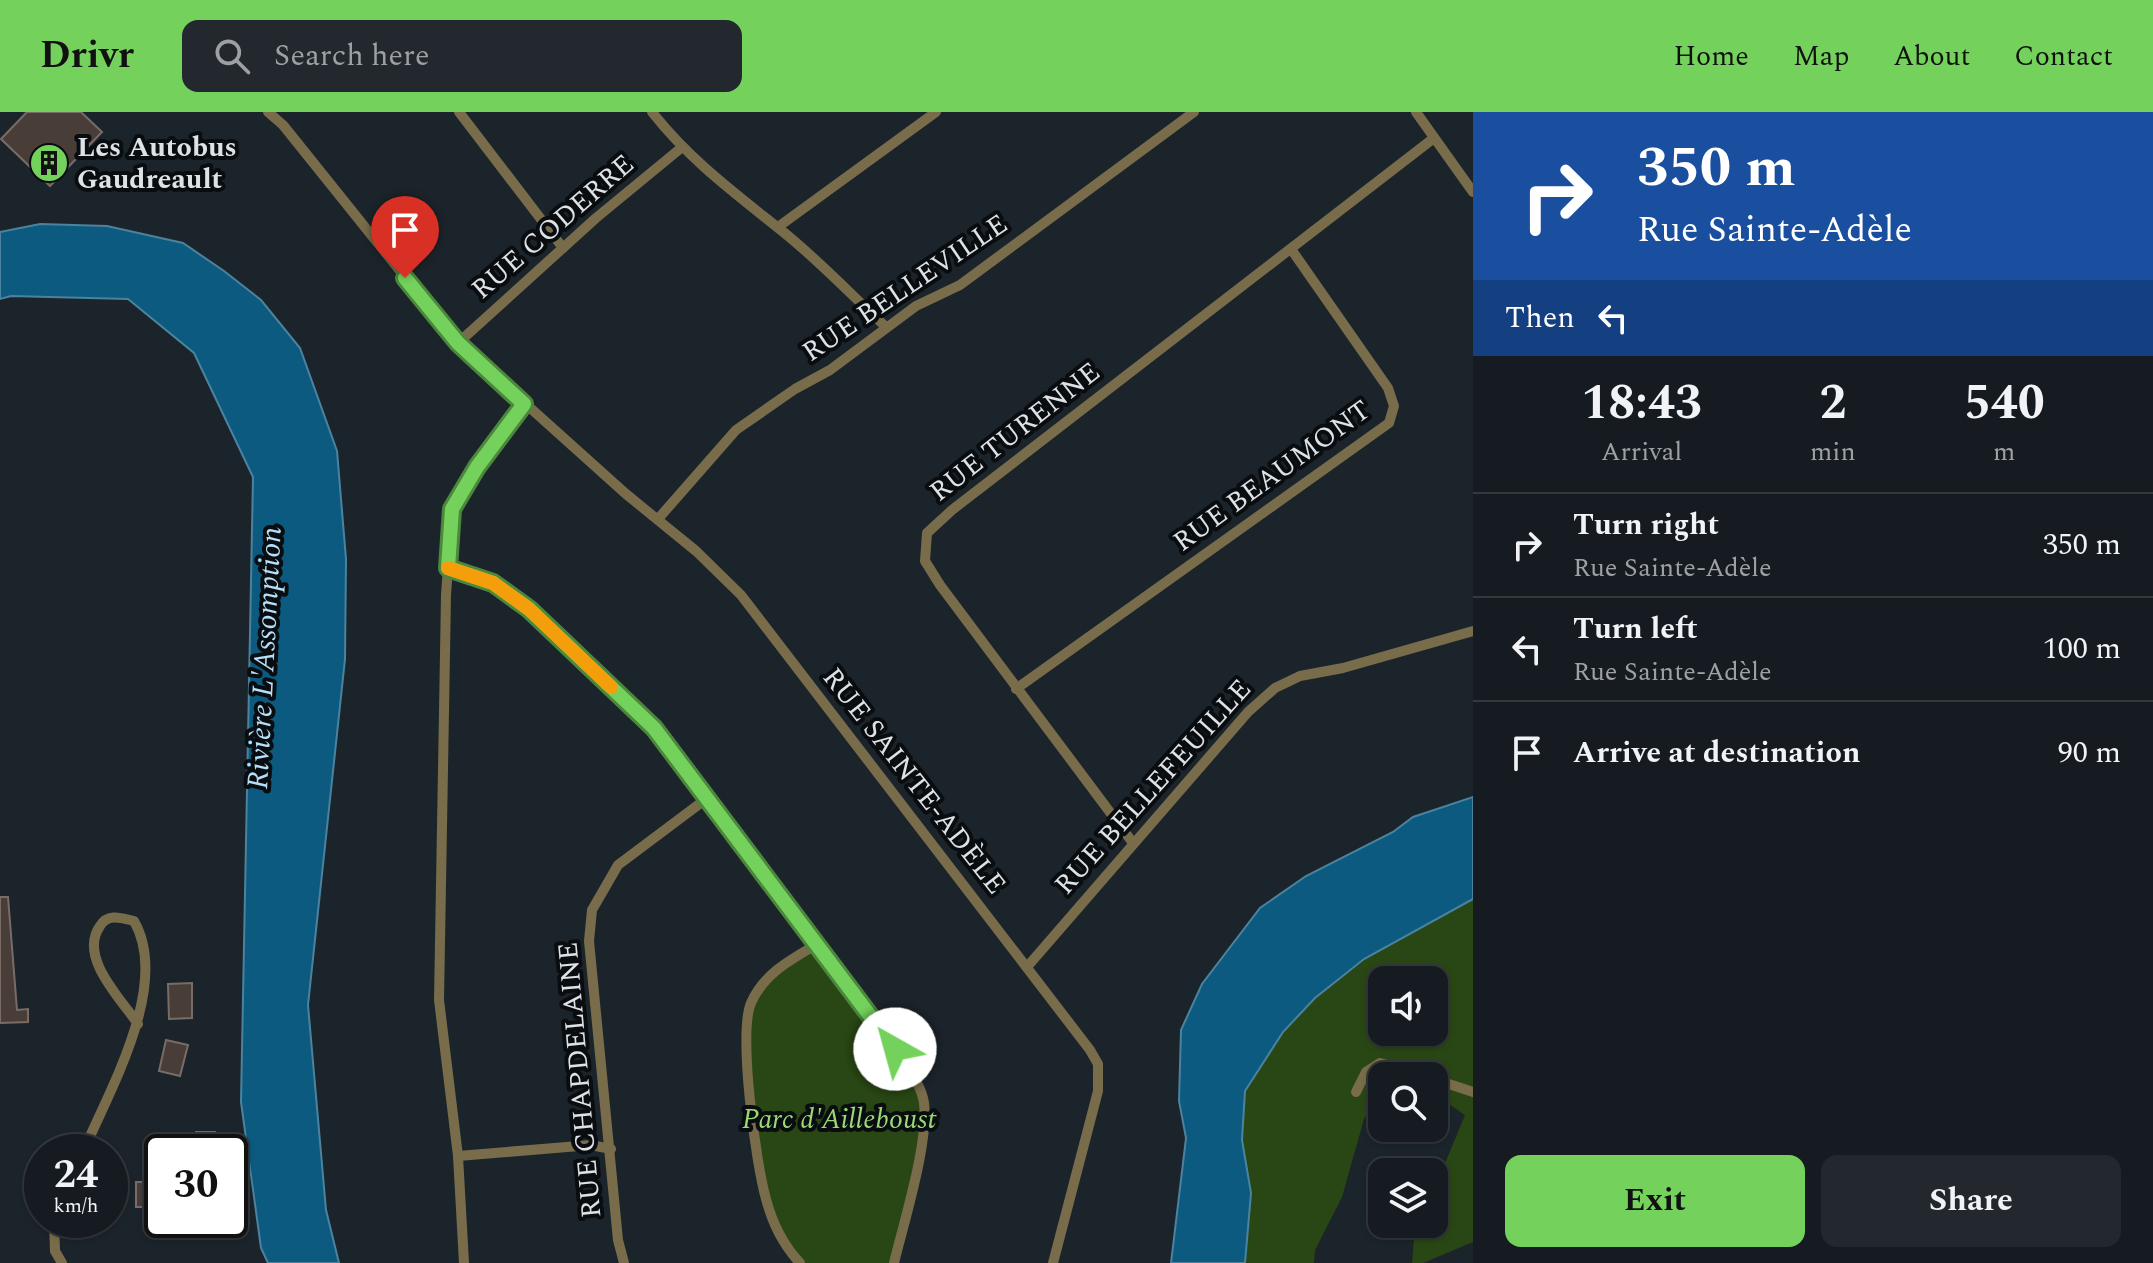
<!DOCTYPE html>
<meta charset="utf-8">
<style>
:root{--surface:#151b20;--page:#22282d;--text:#f1f3f6;--muted:#9da1a5;--line:#34393e;--accent:#74d25c}
body{margin:0;font-family:Spectral,serif;background:var(--page);color:var(--text);height:100vh;display:flex;flex-direction:column;font-size:30px;white-space:nowrap}
*{box-sizing:border-box;margin:0}
p{font-size:26px;color:var(--muted)}
.icon{flex:none;width:44px;height:44px;fill:none;stroke:currentColor;stroke-width:2;stroke-linecap:round;stroke-linejoin:round}
.map{position:relative;flex:1;overflow:hidden}
.side{display:flex;flex-direction:column;background:var(--surface);width:680px}
.side>*{flex:none}
.guide{background:#1a4fa0;color:#fff;overflow:hidden}
.fabs{position:absolute;left:1368px;top:854px;display:grid;gap:16px}
.fabs a{display:grid;place-items:center;width:80px;height:80px;border-radius:16px;background:var(--surface);box-shadow:0 2px 6px #0004,0 0 0 2px var(--line);font-size:40px}
.speed{position:absolute;left:24px;top:1022px;display:flex;gap:16px;font-size:40px;font-weight:700;text-align:center}
.speed>*{display:grid;place-content:center;width:104px;height:104px;border-radius:50%;background:var(--surface);box-shadow:0 2px 6px #0004,0 0 0 2px var(--line);line-height:1}
.speed small{font-size:20px;font-weight:400}
.speed .limit{border:4px solid #111;border-radius:12px;background:#fff;color:#111}
.pin{position:absolute;display:grid;place-items:center;width:68px;height:68px;color:#fff;margin:-82px -34px;border-radius:50% 50% 50% 0;rotate:-45deg;box-shadow:0 0 8px #0007}
.pin .icon{rotate:45deg}
.me{position:absolute;width:88px;margin:-44px;rotate:322deg;stroke-linejoin:round;filter:drop-shadow(0 0 6px #0008)}
.turn{display:flex;align-items:center;gap:28px;height:168px;padding:0 32px;font-size:36px}
.turn .icon{width:104px;height:104px;stroke-width:2.5}
.turn b{display:block;font-size:56px;line-height:68px}
.then{display:flex;align-items:center;height:76px;padding:0 32px;background:#0003;gap:16px;font-size:30px}
.eta{display:flex;justify-content:space-evenly;align-items:center;height:136px;text-align:center}
.eta b{font-size:48px;font-weight:700;line-height:56px}
.button{display:flex;gap:16px;margin-top:auto;padding:16px 32px}
.button a{flex:1;height:92px;border-radius:16px;background:var(--accent);color:#111;font-size:32px;font-weight:700;line-height:92px;text-align:center}
.button a+a{background:var(--page);color:var(--text)}
ul{padding:0;list-style:none}
li{display:flex;align-items:center;gap:24px;height:104px;padding:0 32px;border-top:2px solid var(--line)}
li div{flex:1}
li b{display:block;font-size:30px}
li em{font-style:normal}
header{display:flex;align-items:center;gap:48px;box-sizing:border-box;height:112px;padding:0 40px;background:var(--accent);color:#111}
header strong{font-size:38px}
nav{display:flex;gap:44px;margin-inline-start:auto;font-size:28px}
.search{width:560px;height:72px;background:var(--page);display:flex;align-items:center;gap:20px;box-sizing:border-box;padding:0 28px;border-radius:16px;color:var(--muted);font-size:30px}
main{display:flex;flex:1;min-height:0}
.map>svg:first-child{display:block}
.green{fill:#294714;fill-rule:evenodd}
.water{fill:#0c5a7f;stroke:#4b839e;stroke-width:2}
.building{fill:#493d38;stroke:#796c67;stroke-width:2}
.lines{fill:none;stroke-linecap:round;stroke-linejoin:round}
.minor{stroke:#786c4a;stroke-width:10}
.route-casing{stroke:#4b883c;stroke-width:20}
.route{stroke:#74d25c;stroke-width:14}
.slow{stroke:#f59e0b;stroke-width:14}
.labels{text-anchor:middle;dominant-baseline:central;stroke-width:8;stroke-linejoin:round;paint-order:stroke}
.poi-label{font-size:28px;font-weight:bold;fill:#dde2e7;stroke:#090d10;text-anchor:start}
.street-label{font-size:28px;fill:#dde2e7;stroke:#090d10}
.park-label{font-size:28px;font-style:italic;fill:#9bd977;stroke:#090d10}
.water-label{font-size:30px;font-style:italic;fill:#b4def9;stroke:#090d10}
</style>
<header>
<strong>Drivr</strong>
<div class="search"><svg class="icon" aria-label="search" viewBox="0 0 24 24"><circle cx="10" cy="10" r="6"/><path d="M15 15l6 6"/></svg>Search here</div>
<nav><a>Home</a><a>Map</a><a>About</a><a>Contact</a></nav>
</header>
<main>
<div class="map">
<svg width="1473" height="1151" viewBox="0 0 1473 1151">
<rect width="100%" height="100%" fill="#1c242b"/>
<!-- green -->
<g class="green">
<path d="M1473,787v343l-50,21h-11l2,-24 6,-15h14v-34l31,-75 -31,-21v-18h-52v13l-18,30 -22,78 -27,53 -1,13h-69l6,-70 -9,-53 3,-48 38,-60 32,-34 49,-39zM1382,868h52v52h-52z"/>
<polygon points="819,831 918,977 924,1000 894,1151 800,1151 782,1127 761,1062 748,908 772,860"/>
</g>
<!-- water -->
<g class="water">
<polygon points="40,112 107,114 183,131 224,159 261,188 300,236 337,339 346,447 345,547 308,893 326,1098 339,1151 268,1151 261,1136 241,990 253,365 194,241 128,187 11,184 0,187 0,120"/>
<polygon points="1473,685 1473,787 1364,847 1315,886 1283,920 1245,979 1242,1028 1251,1081 1245,1151 1171,1151 1186,1026 1179,989 1181,918 1202,872 1260,796 1306,764 1393,720 1413,705"/>
</g>
<!-- building -->
<g class="building">
<polygon points="27,0 81,0 102,20 50,74 1,27"/>
<polygon points="0,785 8,785 17,898 28,897 28,910 0,911"/>
<polygon points="192,871 192,906 169,907 168,872"/>
<polygon points="166,928 188,933 180,964 159,959"/>
<polygon points="196,1020 215,1020 215,1040 195,1040"/>
<rect x="136" y="1070" width="24" height="25"/>
</g>
<g class="lines">
<!-- minor -->
<g class="minor">
<polyline points="268,0 283,13 458,231 626,382 696,439 741,483 1090,938 1098,952 1098,979 1053,1151"/>
<polyline points="459,0 563,136"/>
<path d="M652,0c36,46 80,79 125,115 39,30 73,67 109,100"/>
<polyline points="1416,0 1473,80"/>
<polyline points="778,115 936,0"/>
<polyline points="458,231 596,106 681,36"/>
<polyline points="658,407 736,318 795,277 830,258 916,194 960,173 1194,0"/>
<path d="M448,456l45,15 36,26 125,119 241,321c9,14 24,32 28,49 9,35 -20,127 -29,165"/>
<polyline points="1016,577 1389,311 1394,294 1388,276 1291,137"/>
<polyline points="1133,731 940,473 925,449 927,421 952,398 1434,26"/>
<polyline points="1027,855 1248,600 1275,576 1300,564 1343,556 1473,519"/>
<polyline points="1434,967 1473,980"/>
<polyline points="1356,980 1366,960 1380,951 1424,964"/>
<path d="M83,1040c26,-61 88,-167 51,-231 -13,-3 -26,-8 -34,5 -22,31 21,73 38,98"/>
<polyline points="458,1044 591,1033 611,1037"/>
<polyline points="54,1108 55,1139 62,1151"/>
<polyline points="464,1151 458,1044 439,888 446,483 452,397 477,355 524,292"/>
<polyline points="624,1151 618,1128 589,829 592,798 618,753 706,687"/>
<path d="M800,1151c-16,-17 -28,-41 -34,-64 -10,-35 -28,-165 -15,-196 13,-30 41,-44 68,-60"/>
</g>
</g>
<g class="lines">
<!-- route casing -->
<g class="route-casing">
<polyline id="route" points="405,166 458,231 524,292 477,355 452,397 448,456 493,471 529,497 654,616 895,937"/>
</g>
<!-- route -->
<use href="#route" class="route"/>
<!-- slow -->
<polyline class="slow" points="448,456 493,471 529,497 611,575"/>
</g>
<!-- icons -->
<defs>
<g id="building-disc" transform="scale(2)"><circle r="9.5" fill="#74d25c" stroke="#090d10"/><path d="M-4-6H4V6H1V3H-1V6H-4ZM-2.5-4.3h1.7v1.8h-1.7ZM.8-4.3h1.7v1.8H.8ZM-2.5-1h1.7V.8h-1.7ZM.8-1h1.7V.8H.8Z" fill="#111"/></g>
</defs>
<g fill-rule="evenodd">
<use href="#building-disc" x="49" y="51"/>
</g>
<g class="labels">
<!-- poi labels -->
<g class="poi-label">
<text x="77" y="35">Les Autobus<tspan x="77" dy="32">Gaudreault</tspan></text>
</g>
<!-- street labels -->
<g class="street-label">
<text transform="translate(553 115) rotate(-41)">RUE CODERRE</text>
<text transform="translate(905 176) rotate(-34)">RUE BELLEVILLE</text>
<text transform="translate(1015 320) rotate(-38)">RUE TURENNE</text>
<text transform="translate(1272 364) rotate(-36)">RUE BEAUMONT</text>
<text transform="translate(914 669) rotate(52)">RUE SAINTE-ADÈLE</text>
<text transform="translate(1153 675) rotate(-48)">RUE BELLEFEUILLE</text>
<text transform="translate(580 968) rotate(-95)">RUE CHAPDELAINE</text>
</g>
<!-- park labels -->
<g class="park-label">
<text x="839" y="1007">Parc d'Ailleboust</text>
</g>
<!-- water labels -->
<g class="water-label">
<text transform="translate(265 546) rotate(-87)">Rivière L'Assomption</text>
</g>
</g>
</svg>
<div class="fabs">
<a><svg class="icon" aria-label="sound" viewBox="0 0 24 24"><path d="M4 9h4l5-4v14l-5-4H4zM17 9q2 3 0 6"/></svg></a>
<a><svg class="icon" aria-label="search" viewBox="0 0 24 24"><circle cx="10" cy="10" r="6"/><path d="M15 15l6 6"/></svg></a>
<a><svg class="icon" aria-label="layers" viewBox="0 0 24 24"><path d="M12 4l9 5-9 5-9-5zM3 14l9 5 9-5"/></svg></a>
</div>
<div class="speed"><div>24<small>km/h</small></div><div class="limit">30</div></div>
<div class="pin" style="left:405px;top:166px;background:#d93025"><svg class="icon" aria-label="arrive" viewBox="0 0 24 24"><path d="M6 21V4h12l-3 4 3 4H6"/></svg></div>
<svg class="me" style="left:895px;top:937px" viewBox="-20 -20 40 40"><circle r="19" fill="#fff"/><path d="M0-13L10 11 0 6-10 11z" fill="#74d25c"/></svg>
</div>
<section class="side">
<div class="guide">
<div class="turn"><svg class="icon" aria-label="right" viewBox="0 0 24 24"><path d="M7 20v-9h11M14 6l5 5-5 5"/></svg><div><b>350 m</b>Rue Sainte-Adèle</div></div>
<div class="then">Then<svg class="icon" aria-label="left" viewBox="0 0 24 24"><path d="M17 20v-9H6M10 6l-5 5 5 5"/></svg></div>
</div>
<div class="eta">
<div><b>18:43</b><p>Arrival</p></div>
<div><b>2</b><p>min</p></div>
<div><b>540</b><p>m</p></div>
</div>
<ul>
<li><svg class="icon" aria-label="right" viewBox="0 0 24 24"><path d="M7 20v-9h11M14 6l5 5-5 5"/></svg><div><b>Turn right</b><p>Rue Sainte-Adèle</p></div><em>350 m</em></li>
<li><svg class="icon" aria-label="left" viewBox="0 0 24 24"><path d="M17 20v-9H6M10 6l-5 5 5 5"/></svg><div><b>Turn left</b><p>Rue Sainte-Adèle</p></div><em>100 m</em></li>
<li><svg class="icon" aria-label="arrive" viewBox="0 0 24 24"><path d="M6 21V4h12l-3 4 3 4H6"/></svg><div><b>Arrive at destination</b></div><em>90 m</em></li>
</ul>
<div class="button"><a>Exit</a><a>Share</a></div>
</section>
</main>
